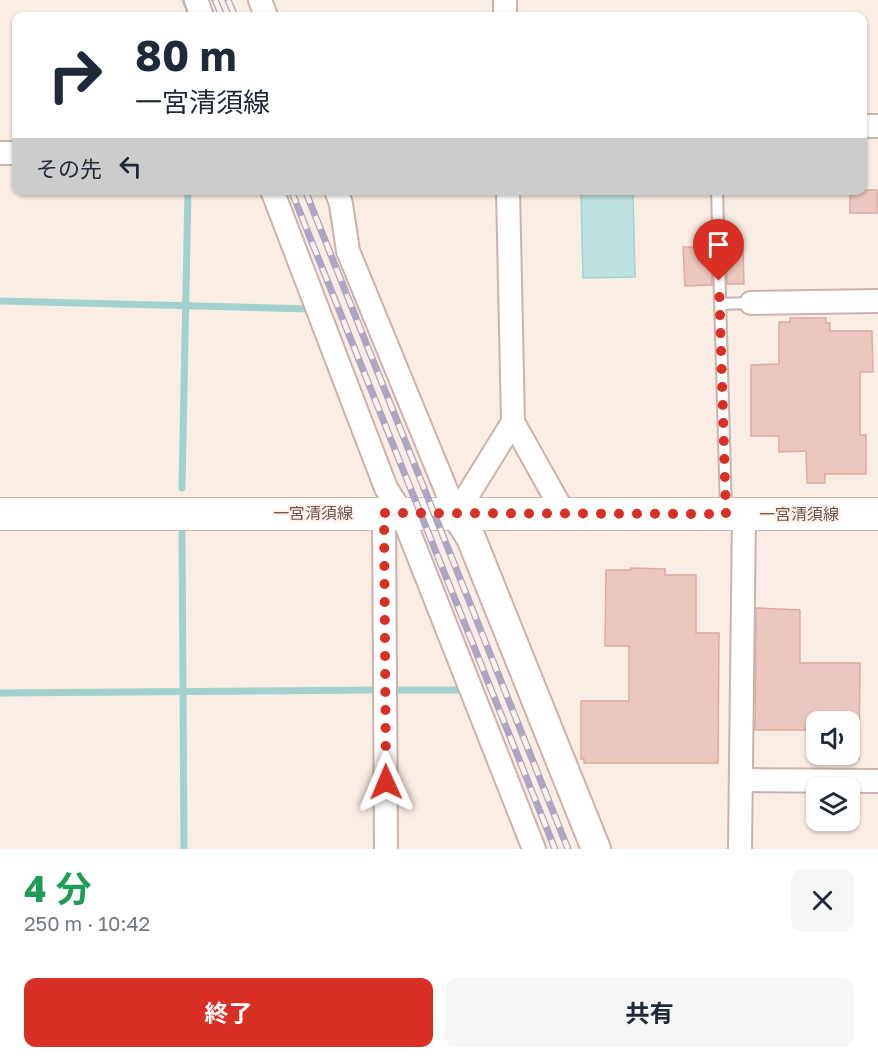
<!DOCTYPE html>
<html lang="ja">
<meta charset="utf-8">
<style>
:root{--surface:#fff;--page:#f6f6f7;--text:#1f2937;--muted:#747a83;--accent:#d93025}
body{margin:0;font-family:"Golos Text","Noto Sans JP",sans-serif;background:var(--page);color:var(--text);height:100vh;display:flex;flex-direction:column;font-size:22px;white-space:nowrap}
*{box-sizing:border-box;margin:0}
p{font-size:20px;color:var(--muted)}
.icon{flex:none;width:33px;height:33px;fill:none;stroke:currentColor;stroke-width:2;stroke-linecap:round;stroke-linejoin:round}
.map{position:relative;height:849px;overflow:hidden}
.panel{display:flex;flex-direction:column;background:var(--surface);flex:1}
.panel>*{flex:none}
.top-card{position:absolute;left:12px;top:12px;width:855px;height:183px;border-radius:12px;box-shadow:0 2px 4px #0004;background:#fff;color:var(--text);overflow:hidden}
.tools{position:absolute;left:806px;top:711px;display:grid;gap:12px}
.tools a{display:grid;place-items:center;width:54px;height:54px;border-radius:12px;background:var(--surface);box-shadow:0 2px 4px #0004;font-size:30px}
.pin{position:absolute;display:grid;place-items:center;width:51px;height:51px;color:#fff;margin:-62px -26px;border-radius:50% 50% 50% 0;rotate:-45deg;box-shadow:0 0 6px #0007}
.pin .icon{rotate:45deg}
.me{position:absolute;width:66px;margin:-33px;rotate:359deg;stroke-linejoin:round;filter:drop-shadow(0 0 4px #0008)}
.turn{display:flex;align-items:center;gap:21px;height:126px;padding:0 24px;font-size:27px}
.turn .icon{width:78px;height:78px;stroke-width:2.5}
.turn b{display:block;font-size:42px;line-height:51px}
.then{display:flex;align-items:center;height:57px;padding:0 24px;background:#0003;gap:12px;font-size:22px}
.round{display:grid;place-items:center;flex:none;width:63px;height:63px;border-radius:12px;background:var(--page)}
.summary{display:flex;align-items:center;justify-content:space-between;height:102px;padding:0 24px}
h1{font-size:36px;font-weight:700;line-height:45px;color:#1e9e55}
.action{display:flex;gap:12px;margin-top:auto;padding:12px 24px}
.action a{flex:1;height:69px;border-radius:12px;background:var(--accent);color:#fff;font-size:24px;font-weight:700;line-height:69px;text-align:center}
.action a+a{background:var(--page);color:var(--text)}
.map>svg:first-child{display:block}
.water{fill:#bce1de;stroke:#a3d1ce;stroke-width:1.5}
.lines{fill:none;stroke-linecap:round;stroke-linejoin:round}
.stream{stroke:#a3d1ce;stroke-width:7}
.building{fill:#ecc7bf;stroke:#ddaba2;stroke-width:1.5}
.service-casing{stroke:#c9b3ac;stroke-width:14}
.minor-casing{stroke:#c9b3ac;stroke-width:26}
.tertiary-casing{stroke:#c9b3ac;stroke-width:32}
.secondary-casing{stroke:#ceb4ad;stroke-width:34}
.service{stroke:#fff;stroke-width:10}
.minor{stroke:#fff;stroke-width:22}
.tertiary{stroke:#fff;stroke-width:28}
.secondary{stroke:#fff;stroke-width:32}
.rail-casing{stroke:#aea5c2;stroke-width:7}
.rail{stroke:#fdf2eb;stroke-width:4.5;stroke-dasharray:14;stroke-linecap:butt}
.route{stroke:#d93025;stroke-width:10;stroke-dasharray:0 18}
.labels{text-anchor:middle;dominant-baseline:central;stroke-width:4.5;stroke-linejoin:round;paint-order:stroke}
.street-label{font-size:16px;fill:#6f524d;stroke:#fdf2eb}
</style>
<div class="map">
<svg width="878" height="849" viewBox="0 0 878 849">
<rect width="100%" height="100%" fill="#faede5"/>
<!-- water -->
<polygon class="water" points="581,191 633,191 635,277 583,278"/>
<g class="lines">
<!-- stream -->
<g class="stream">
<polyline points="185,0 189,10 189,16"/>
<polyline points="0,301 310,309"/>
<polyline points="182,488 188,190"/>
<polyline points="182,531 184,849"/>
<polyline points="391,690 460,690"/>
<polyline points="0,693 376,690"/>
</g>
</g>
<!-- building -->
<g class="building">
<rect x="850" y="190" width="27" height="23"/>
<polygon points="726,246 743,246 744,284 727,284"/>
<polygon points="683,247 711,247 712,285 685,286"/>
<polygon points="790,318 826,318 826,323 830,323 830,331 872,331 873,372 860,372 860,435 866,435 866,474 825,474 825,483 807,483 806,451 779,452 779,436 751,436 751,365 779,364 779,322 790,322"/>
<polygon points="631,568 665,569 665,575 696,575 696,633 719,633 718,763 584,763 584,759 581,759 581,701 629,701 629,646 605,646 606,570 631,570"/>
<polygon points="756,608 800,610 800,663 860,663 859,759 817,759 817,754 849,754 849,722 816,722 816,730 755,730"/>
</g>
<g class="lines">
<!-- service casing -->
<g class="service-casing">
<g id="service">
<polyline points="717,190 726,511"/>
<polyline points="720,304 751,303"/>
</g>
</g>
<!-- minor casing -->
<g class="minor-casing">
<g id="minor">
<polyline points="196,0 202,16"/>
<polyline points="260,0 266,16"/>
<polyline points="505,0 505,16"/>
<polyline points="862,126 878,126"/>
<polyline points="0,153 16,153"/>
<polyline points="272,190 386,488 401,512 534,849"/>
<polyline points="336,190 341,204 348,251 456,514"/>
<polyline points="508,190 513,422 565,515"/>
<polyline points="751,303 878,301"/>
<polyline points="384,512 386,849"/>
<polyline points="456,514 513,422"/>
<polyline points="741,780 878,781"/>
<polyline points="740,849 744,514"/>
</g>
</g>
<!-- tertiary casing -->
<g class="tertiary-casing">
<polyline id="tertiary" points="456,514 471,538 596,849"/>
</g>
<!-- secondary casing -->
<g class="secondary-casing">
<polyline id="secondary" points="0,514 878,514"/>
</g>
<!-- service -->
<use href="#service" class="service"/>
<!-- minor -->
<use href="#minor" class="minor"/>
<!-- tertiary -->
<use href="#tertiary" class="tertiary"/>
<!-- secondary -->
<use href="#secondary" class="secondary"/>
<!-- rail casing -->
<g class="rail-casing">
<g id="rail">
<polyline points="215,0 222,16"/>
<polyline points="228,0 235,16"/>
<polyline points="291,190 555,849"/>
<polyline points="305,190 568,849"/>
</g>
</g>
<!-- rail -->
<use href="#rail" class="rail"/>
</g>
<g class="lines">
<!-- route -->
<polyline class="route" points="386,782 384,513 726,514 719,281"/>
</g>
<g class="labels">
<!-- street labels -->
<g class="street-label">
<text x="313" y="513">一宮清須線</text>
<text x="799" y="514">一宮清須線</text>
</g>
</g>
</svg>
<div class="tools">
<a><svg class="icon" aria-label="sound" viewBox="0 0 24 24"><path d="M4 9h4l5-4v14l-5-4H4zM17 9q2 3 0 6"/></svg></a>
<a><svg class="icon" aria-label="layers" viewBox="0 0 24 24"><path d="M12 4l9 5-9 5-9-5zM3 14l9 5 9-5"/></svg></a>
</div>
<div class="pin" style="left:719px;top:281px;background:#d93025"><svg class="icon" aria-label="arrive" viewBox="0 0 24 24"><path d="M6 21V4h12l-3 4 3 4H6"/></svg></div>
<svg class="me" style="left:386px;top:782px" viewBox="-20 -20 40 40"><path d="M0-17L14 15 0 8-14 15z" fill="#d93025" stroke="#fff" stroke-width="4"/></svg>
<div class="top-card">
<div class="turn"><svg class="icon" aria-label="right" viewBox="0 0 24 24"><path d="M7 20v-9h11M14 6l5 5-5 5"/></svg><div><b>80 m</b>一宮清須線</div></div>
<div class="then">その先<svg class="icon" aria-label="left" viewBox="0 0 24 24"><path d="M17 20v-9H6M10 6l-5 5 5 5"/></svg></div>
</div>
</div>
<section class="panel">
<div class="summary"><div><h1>4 分</h1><p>250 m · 10:42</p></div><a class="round"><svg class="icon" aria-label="close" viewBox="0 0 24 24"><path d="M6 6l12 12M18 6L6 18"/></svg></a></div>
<div class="action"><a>終了</a><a>共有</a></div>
</section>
